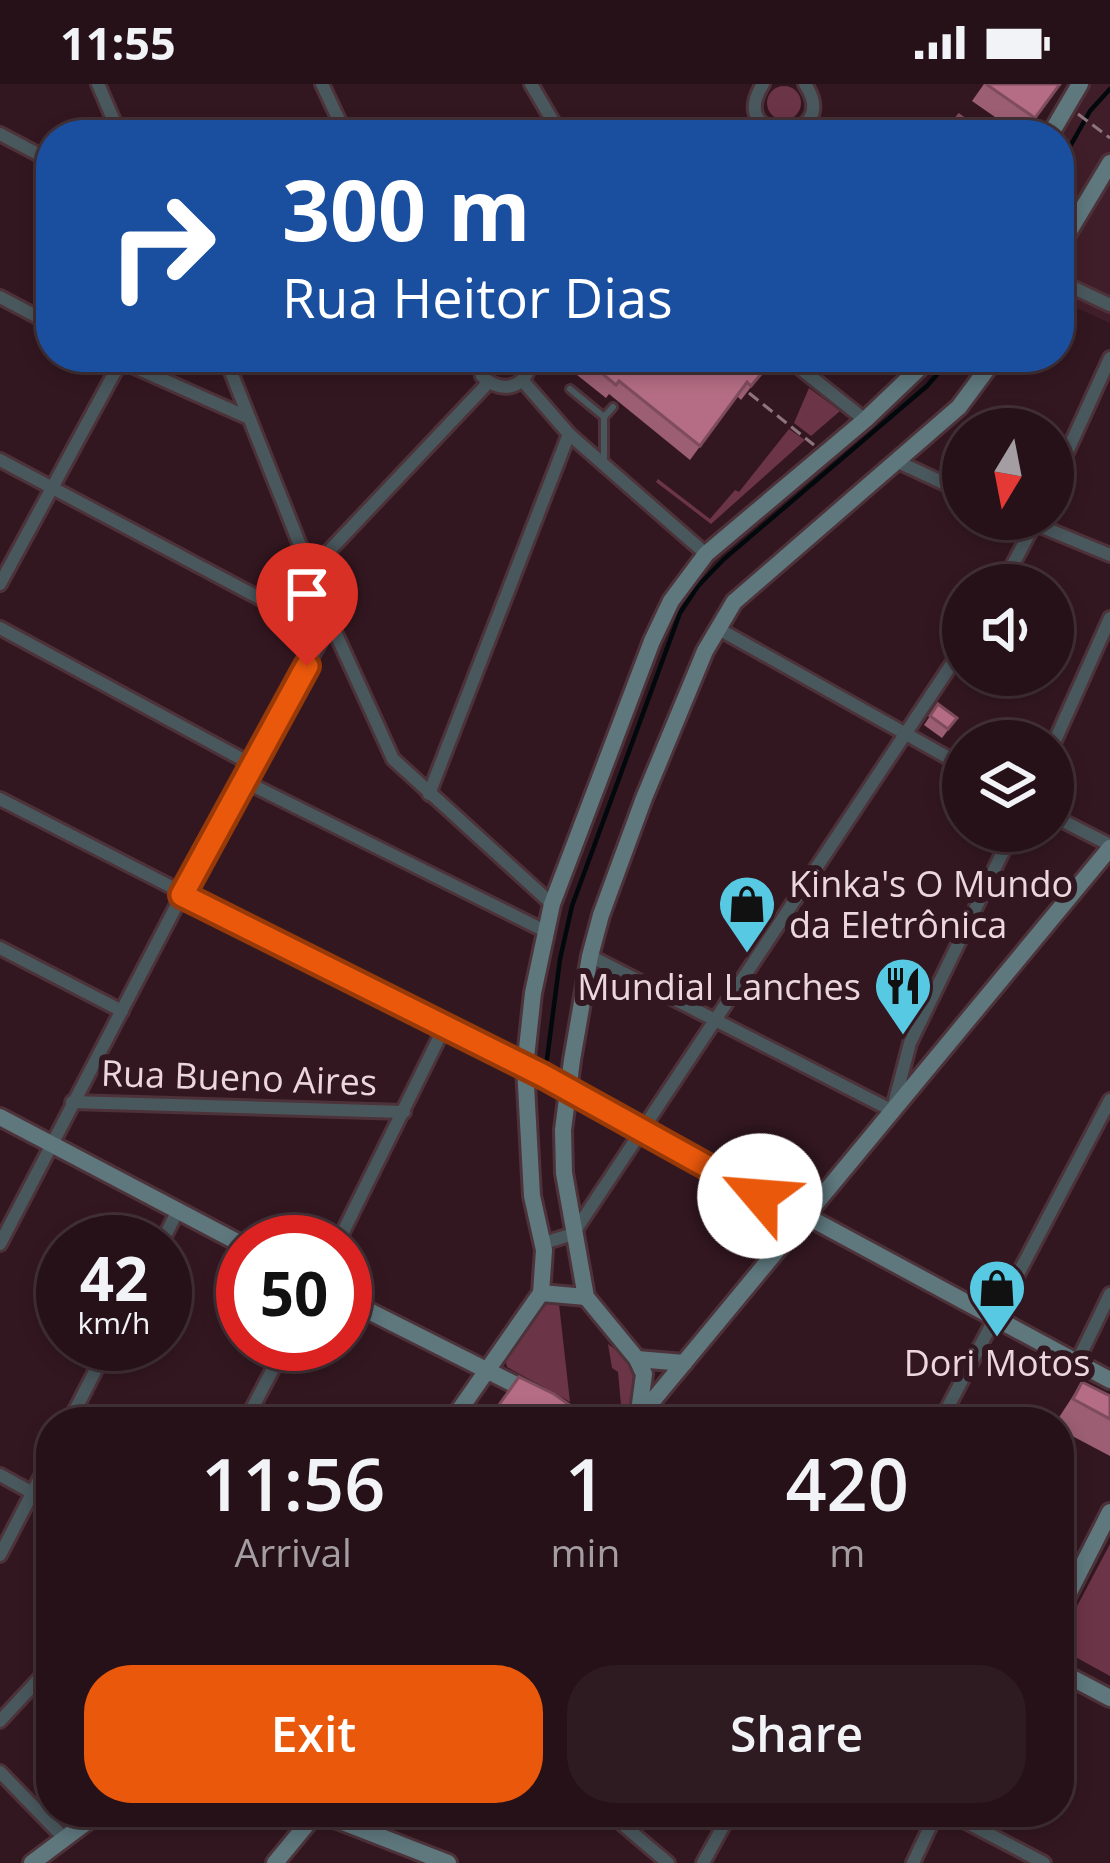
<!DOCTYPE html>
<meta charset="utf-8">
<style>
:root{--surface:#261118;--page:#2e1a21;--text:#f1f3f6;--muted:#a49da2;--line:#423137;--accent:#ea580c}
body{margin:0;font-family:"Open Sans",sans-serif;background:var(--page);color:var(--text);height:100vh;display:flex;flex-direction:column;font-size:45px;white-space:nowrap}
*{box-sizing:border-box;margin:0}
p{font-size:39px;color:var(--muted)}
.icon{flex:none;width:66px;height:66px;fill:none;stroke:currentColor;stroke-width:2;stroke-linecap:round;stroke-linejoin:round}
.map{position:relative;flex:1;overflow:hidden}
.details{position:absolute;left:36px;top:1323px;width:1038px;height:420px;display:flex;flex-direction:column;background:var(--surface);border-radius:48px;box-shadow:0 6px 18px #0003,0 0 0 3px var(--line)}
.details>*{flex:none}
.guide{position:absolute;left:36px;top:36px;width:1038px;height:252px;border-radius:48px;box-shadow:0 6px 18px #0003,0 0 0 3px var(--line);background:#1a4fa0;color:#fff;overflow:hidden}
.needle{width:78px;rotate:190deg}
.controls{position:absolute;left:942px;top:324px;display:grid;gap:24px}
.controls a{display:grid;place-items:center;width:132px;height:132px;border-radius:50%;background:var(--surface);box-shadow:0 6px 18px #0003,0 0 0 3px var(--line);font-size:60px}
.speed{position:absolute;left:36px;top:1131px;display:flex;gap:24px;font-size:60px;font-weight:700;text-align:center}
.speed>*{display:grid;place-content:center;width:156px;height:156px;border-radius:50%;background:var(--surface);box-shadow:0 6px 18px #0003,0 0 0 3px var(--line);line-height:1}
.speed small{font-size:30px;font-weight:400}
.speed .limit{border:18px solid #d22;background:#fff;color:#111}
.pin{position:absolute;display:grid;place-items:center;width:102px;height:102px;color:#fff;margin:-123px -51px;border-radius:50% 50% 50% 0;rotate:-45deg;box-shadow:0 0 12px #0007}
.pin .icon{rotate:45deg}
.me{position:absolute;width:132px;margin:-66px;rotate:297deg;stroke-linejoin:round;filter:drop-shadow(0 0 9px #0008)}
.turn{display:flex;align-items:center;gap:42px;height:252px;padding:0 48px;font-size:54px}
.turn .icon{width:156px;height:156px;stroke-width:2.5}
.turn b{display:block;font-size:84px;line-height:102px}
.eta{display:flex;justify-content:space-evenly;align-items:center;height:204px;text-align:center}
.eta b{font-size:72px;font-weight:600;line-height:84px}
.button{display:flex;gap:24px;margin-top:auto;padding:24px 48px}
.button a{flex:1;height:138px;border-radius:48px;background:var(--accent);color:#fff;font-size:48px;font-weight:600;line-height:138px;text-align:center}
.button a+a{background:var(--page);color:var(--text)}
.status{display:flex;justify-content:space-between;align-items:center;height:84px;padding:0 60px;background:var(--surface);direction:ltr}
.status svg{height:33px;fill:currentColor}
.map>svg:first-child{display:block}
.built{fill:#401e29}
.green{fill:#6c3447}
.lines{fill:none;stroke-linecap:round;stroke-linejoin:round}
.stream{stroke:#01090c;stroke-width:4.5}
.lane-casing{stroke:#4d323a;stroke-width:12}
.street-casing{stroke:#4d323a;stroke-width:18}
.secondary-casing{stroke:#4d323a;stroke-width:22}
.path{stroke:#8d757d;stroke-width:3;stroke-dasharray:12 6;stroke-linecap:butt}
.lane{stroke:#49585d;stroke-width:6}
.street{stroke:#49585d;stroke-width:12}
.secondary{stroke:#5e787e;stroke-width:16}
.wall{fill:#9b5e72}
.building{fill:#b46d84;stroke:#7e4c5c;stroke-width:3}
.route-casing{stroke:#983908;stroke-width:30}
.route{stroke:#ea580c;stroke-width:21}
.labels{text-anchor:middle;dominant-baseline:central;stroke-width:12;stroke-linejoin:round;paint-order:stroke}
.poi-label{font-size:36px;fill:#ebd7dd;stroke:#331720;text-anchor:start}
.street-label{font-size:36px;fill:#ebd7dd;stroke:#331720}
</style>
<div class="status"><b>11:55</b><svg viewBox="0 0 49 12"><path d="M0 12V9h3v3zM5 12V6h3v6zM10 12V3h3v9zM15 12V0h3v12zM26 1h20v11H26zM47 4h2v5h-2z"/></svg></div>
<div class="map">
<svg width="1110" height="1779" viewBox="0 0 1110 1779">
<rect width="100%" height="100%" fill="#331720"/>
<!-- built -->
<polygon class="built" points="1077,0 1110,0 1110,239 1059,216 1059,51"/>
<!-- green -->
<g class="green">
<circle cx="784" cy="19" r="17"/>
<polygon points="809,304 840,327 811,352 794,339"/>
<polygon points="789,345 805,356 711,440 656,398 658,395 710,435 735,406 739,408"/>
<polygon points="543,1217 559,1220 570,1318 507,1283 504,1271"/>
<polygon points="608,1260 638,1282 639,1317 622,1332 618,1288 612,1284"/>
<polygon points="1110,1460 1110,1592 1059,1564 1059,1556"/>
</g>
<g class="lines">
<!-- stream -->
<g class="stream">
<polyline points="1059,82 1090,27 1110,5"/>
<polyline points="547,975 560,875 572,822 680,529 698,502 724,475 927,302 952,273"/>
</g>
<!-- lane casing -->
<g class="lane-casing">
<g id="lane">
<polyline points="570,305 604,333 604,378"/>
<polyline points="604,333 613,323"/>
</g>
</g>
<!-- street casing -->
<g class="street-casing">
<g id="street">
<polyline points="98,0 120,51"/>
<polyline points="322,0 346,51"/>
<polyline points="531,0 561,51"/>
<path d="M763,0c-40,63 82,61 42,0"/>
<polyline points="0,50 51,77"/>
<polyline points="1059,197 1110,221"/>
<polyline points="0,213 51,240"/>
<polyline points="112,273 249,334"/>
<polyline points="225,273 331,539 393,675 552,820"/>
<path d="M479,273l3,19c20,20 49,11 48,-19"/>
<polyline points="786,273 865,336"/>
<polyline points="523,297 569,350 706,470"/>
<polyline points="0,376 325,549"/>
<polyline points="896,377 963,408"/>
<polyline points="1053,399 1110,274"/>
<polyline points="1023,435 1110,471"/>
<polyline points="312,485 488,299"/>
<polyline points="0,500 123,273"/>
<polyline points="1002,501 1037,435"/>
<polyline points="0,544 251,680"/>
<polyline points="717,544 963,682"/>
<polyline points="1053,661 1110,534"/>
<polyline points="242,696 545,847"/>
<polyline points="429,710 569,350"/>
<polyline points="0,715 568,1006"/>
<polyline points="1053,732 1110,761"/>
<polyline points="0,864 122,927"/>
<polyline points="590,872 891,1026"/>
<polyline points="72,1018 404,1028"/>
<polyline points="894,1020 910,959 1013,747"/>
<polyline points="162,1158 178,1126"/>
<polyline points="338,1158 444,944"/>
<polyline points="544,1159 573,1150 963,563"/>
<polyline points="0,1160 242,696 331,539"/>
<polyline points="1077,1278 1110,1210"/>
<polyline points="69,1338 109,1260"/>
<polyline points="245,1338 286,1260"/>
<polyline points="940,1338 1110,1016"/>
<polyline points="0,1391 51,1419"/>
<polyline points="0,1471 51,1373"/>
<polyline points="0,1637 51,1582"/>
<polyline points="0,1688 65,1755"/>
<polyline points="608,1728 668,1779"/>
<polyline points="947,1728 1044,1779"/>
<polyline points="703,1779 731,1728"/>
<polyline points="913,1779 937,1728"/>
</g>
</g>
<!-- secondary casing -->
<g class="secondary-casing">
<g id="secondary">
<polyline points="1050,51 1080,0"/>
<polyline points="1059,164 1110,79"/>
<polyline points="568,1006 710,1087 808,1133 1110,1296"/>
<polyline points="0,1033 243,1161"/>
<polyline points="541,1209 586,1213"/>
<polyline points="345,1215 532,1309"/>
<polyline points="637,1275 684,1279"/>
<polyline points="640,1332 1110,764"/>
<polyline points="638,1335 644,1290 637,1275 586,1213 564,1089 563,1046 572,976 590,872 601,831 644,714 705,567 734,518 959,323 996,273"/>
<polyline points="451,1338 541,1209 544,1166 532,1112 525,983 533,909 552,820 652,557 671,517 706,470 865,336 931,273"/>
<polyline points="1059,1528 1110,1428"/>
<polyline points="1059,1587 1110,1614"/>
<polyline points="317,1728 448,1779"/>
<polyline points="32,1779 100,1728"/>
<polyline points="275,1779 317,1728"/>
</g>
</g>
<!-- path -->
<g class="path">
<polyline points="1078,30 1110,54"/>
<polyline points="749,309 814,361"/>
</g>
<!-- lane -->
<use href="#lane" class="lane"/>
<!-- street -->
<use href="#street" class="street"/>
<!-- secondary -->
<use href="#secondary" class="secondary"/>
</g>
<!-- wall -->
<g class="wall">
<polygon points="984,0 1060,0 1024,51 1021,51 972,17"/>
<polygon points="582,273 756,286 761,290 741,316 737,312 690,376 609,310 606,314 572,287"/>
<polygon points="938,620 957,634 942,654 924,641"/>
<polygon points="1082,1298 1110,1312 1110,1372 1059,1345 1059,1338 1056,1338"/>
</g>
<!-- building -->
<g class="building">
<polygon points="986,0 1060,0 1035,34"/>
<polygon points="959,31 974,42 977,37 993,51 942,51"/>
<polygon points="582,273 761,273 764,275 756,285 761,290 751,302 747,298 700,362 619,297 616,301"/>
<polygon points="938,620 957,634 948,645 930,632"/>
<polygon points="519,1293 554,1310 594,1338 474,1338 482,1326 491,1332"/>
<polygon points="1082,1298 1110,1312 1110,1335 1073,1315"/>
</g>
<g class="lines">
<!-- route casing -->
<g class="route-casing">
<polyline id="route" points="307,582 182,811 544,992 760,1112"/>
</g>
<!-- route -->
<use href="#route" class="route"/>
</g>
<!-- icons -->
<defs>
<g id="shop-pin" transform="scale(3)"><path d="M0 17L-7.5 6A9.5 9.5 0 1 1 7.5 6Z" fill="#58c9e3" stroke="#331720"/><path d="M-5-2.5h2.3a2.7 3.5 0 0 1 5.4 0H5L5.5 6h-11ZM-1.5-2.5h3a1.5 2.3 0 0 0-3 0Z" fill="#111"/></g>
<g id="restaurant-pin" transform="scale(3)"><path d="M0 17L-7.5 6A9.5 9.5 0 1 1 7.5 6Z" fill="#58c9e3" stroke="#331720"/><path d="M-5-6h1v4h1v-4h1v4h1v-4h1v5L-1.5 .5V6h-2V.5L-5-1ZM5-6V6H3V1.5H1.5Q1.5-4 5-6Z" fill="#111"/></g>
</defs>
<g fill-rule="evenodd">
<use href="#shop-pin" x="747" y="820"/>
<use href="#restaurant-pin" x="903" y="902"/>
<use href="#shop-pin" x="997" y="1204"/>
</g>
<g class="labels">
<!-- poi labels -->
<g class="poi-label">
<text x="789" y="799">Kinka's O Mundo<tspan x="789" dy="41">da Eletrônica</tspan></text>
<text x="861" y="902" text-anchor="end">Mundial Lanches</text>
<text x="997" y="1278" text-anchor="middle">Dori Motos</text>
</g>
<!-- street labels -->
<g class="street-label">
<text transform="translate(239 993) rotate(2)">Rua Bueno Aires</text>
</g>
</g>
</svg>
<div class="controls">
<a><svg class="needle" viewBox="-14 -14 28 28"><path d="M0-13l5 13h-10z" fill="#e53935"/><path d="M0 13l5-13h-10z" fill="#a49da2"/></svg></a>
<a><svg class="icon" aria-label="sound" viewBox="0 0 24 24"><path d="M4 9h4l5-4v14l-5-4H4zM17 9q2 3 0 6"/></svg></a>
<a><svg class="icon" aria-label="layers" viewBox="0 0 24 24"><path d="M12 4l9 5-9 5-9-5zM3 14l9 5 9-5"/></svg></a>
</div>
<div class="speed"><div>42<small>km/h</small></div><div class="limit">50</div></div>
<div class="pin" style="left:307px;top:582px;background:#d93025"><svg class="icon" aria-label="arrive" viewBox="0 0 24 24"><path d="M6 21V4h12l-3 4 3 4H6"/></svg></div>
<svg class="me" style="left:760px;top:1112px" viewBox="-20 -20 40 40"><circle r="19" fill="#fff"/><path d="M0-13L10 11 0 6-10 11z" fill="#ea580c"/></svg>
<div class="guide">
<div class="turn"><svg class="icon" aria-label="right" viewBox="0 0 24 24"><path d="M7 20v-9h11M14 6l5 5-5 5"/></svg><div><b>300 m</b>Rua Heitor Dias</div></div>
</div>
<section class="details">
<div class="eta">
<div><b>11:56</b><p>Arrival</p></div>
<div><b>1</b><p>min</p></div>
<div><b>420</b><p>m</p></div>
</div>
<div class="button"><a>Exit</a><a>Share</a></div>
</section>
</div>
